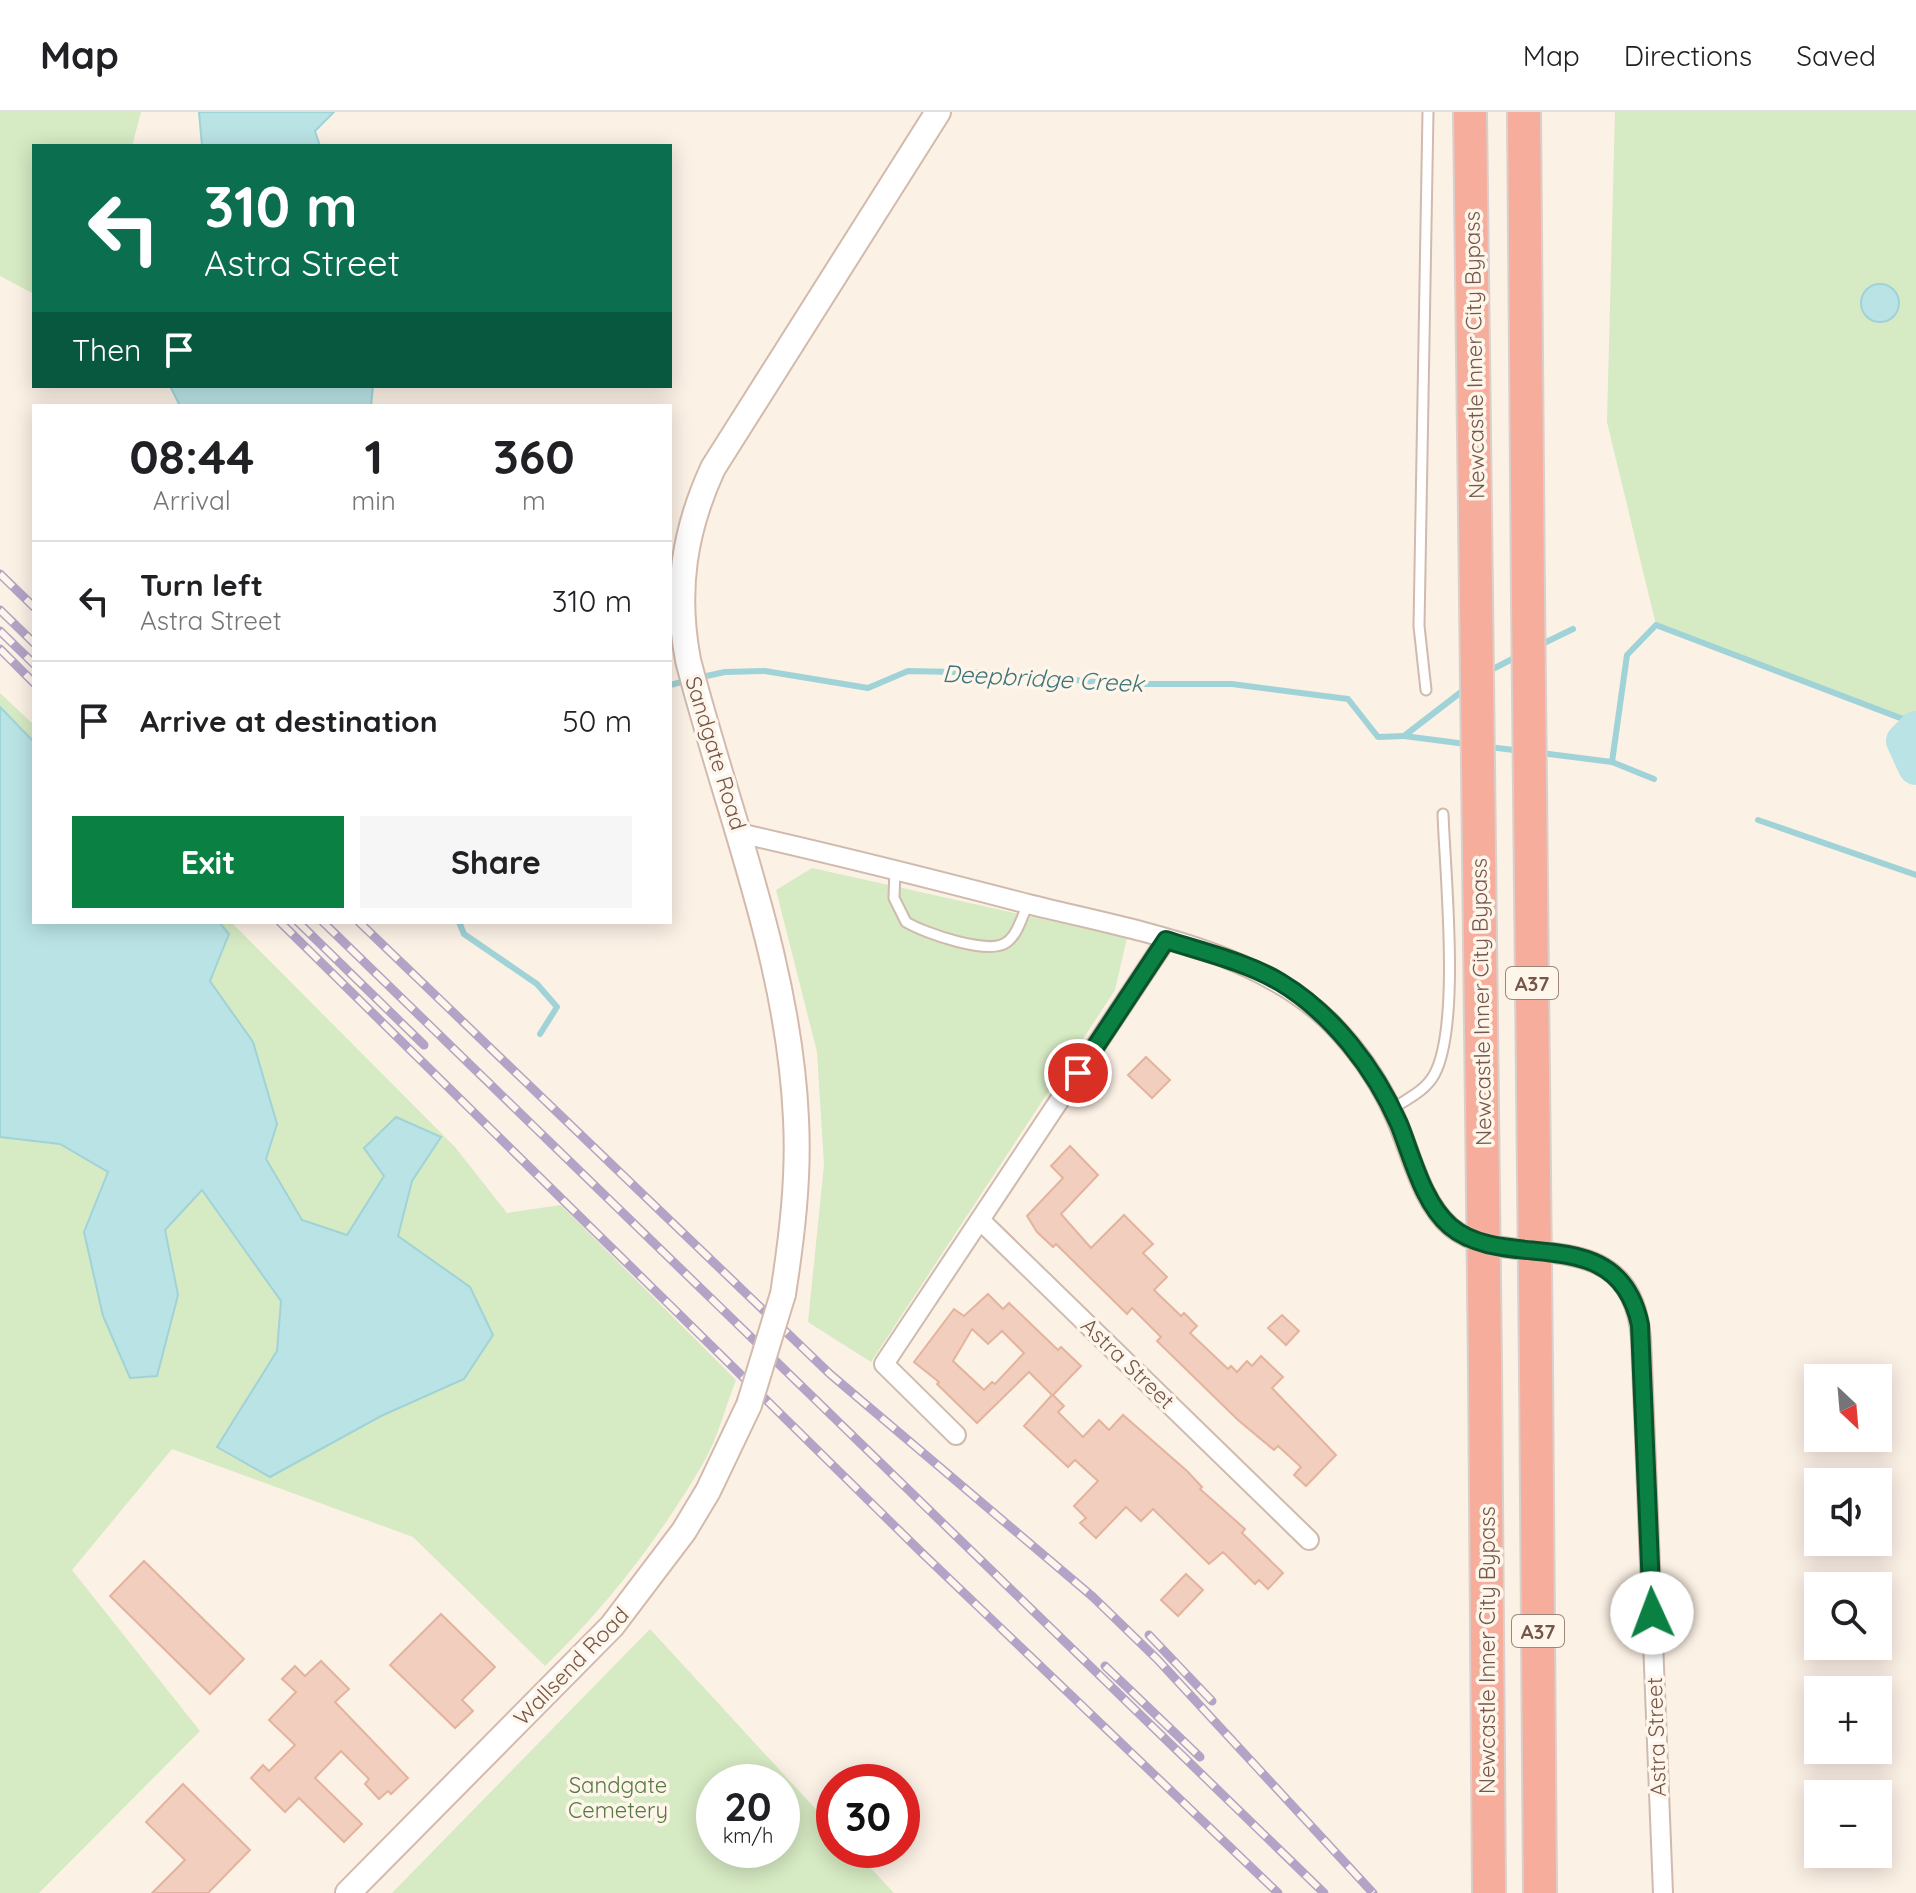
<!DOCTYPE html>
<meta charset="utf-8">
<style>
:root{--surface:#fff;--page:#f6f6f6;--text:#202124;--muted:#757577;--line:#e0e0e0;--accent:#0b8043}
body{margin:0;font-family:Quicksand,sans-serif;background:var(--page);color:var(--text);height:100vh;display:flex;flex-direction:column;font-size:30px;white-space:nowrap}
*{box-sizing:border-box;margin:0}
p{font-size:26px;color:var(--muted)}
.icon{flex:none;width:44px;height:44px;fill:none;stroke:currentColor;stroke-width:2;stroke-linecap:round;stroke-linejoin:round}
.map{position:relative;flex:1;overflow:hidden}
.details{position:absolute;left:32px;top:292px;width:640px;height:520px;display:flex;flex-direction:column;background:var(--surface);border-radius:0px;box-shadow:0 4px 20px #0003}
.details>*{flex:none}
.hud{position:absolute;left:32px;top:32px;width:640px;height:244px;border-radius:0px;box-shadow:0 4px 20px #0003;background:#0b6e4f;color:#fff;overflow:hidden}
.needle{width:52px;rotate:154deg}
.fabs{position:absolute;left:1804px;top:1252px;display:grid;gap:16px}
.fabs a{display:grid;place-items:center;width:88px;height:88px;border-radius:0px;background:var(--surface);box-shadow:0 4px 20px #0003;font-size:40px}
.speed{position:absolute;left:696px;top:1652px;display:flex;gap:16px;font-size:40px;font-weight:700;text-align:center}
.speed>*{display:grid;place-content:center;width:104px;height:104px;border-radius:50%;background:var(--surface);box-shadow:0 4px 20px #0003;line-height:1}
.speed small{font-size:20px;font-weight:400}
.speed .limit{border:12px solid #d22;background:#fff;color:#111}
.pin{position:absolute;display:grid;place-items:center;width:68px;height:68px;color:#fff;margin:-34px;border:4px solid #fff;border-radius:50%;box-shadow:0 2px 8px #0007}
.me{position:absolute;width:88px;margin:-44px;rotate:358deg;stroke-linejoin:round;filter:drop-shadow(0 0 6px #0008)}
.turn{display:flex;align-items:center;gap:28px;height:168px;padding:0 40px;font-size:36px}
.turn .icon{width:104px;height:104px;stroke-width:2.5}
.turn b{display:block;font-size:56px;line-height:68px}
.then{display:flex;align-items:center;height:76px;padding:0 40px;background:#0003;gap:16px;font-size:30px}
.eta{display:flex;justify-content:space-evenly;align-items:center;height:136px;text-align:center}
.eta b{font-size:48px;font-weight:700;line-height:56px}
.action{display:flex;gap:16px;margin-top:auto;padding:16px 40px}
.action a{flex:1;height:92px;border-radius:0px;background:var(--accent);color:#fff;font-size:32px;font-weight:700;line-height:92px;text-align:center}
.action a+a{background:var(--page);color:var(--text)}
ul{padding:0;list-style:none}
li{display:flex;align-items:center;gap:24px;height:120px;padding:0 40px;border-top:2px solid var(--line)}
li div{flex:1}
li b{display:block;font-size:30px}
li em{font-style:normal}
header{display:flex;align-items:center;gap:48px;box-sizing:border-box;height:112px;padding:0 40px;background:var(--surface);border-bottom:2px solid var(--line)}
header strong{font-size:38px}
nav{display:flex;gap:44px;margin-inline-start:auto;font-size:28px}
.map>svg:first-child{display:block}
.green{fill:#d6eac3;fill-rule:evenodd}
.water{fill:#bae3e6;stroke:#a0d3d7;stroke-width:2}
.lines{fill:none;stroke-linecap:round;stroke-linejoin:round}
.stream{stroke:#a0d3d7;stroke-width:6}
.river{stroke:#bae3e6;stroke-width:36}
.building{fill:#f1cebd;stroke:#e4b39d;stroke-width:2;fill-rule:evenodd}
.lane-casing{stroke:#d0baae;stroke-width:13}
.street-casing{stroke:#d0baae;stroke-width:22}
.secondary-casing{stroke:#d3baac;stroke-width:28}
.highway-casing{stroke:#d8d0cc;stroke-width:36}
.lane{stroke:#fff;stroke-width:9}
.street{stroke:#fff;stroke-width:18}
.secondary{stroke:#fff;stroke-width:24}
.highway{stroke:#f6ad9c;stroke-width:32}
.rail-casing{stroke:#b3a3c6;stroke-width:9}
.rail{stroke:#fff6eb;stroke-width:6;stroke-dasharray:18;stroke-linecap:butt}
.secondary-bridge-casing{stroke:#d3baac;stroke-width:28;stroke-linecap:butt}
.highway-bridge-casing{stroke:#d8d0cc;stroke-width:36;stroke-linecap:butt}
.secondary-bridge{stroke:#fff;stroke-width:24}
.highway-bridge{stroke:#f6ad9c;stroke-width:32}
.route-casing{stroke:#07532c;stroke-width:20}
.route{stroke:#0b8043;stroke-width:14}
.labels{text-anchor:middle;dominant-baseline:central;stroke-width:7;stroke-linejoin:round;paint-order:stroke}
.shield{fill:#fff6eb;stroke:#9e867a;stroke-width:2}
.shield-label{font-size:20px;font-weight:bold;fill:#75564a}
.street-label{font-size:22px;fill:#75564a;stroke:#fff6eb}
.park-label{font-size:22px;fill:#577a42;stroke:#fff6eb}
.water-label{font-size:24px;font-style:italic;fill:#3e757a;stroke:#fff6eb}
</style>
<header>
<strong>Map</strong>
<nav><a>Map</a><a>Directions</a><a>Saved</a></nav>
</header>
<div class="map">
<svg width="1916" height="1781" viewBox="0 0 1916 1781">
<rect width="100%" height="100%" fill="#fcf1e5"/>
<!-- green -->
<g class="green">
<polygon points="0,0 141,0 132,34 34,34 34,182 0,164"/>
<polygon points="1615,0 1916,0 1916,612 1656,513 1607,310"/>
<path d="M0,581l34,32v197h197l224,225 52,66 54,-8 175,175c-11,28 -19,61 -35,87 -43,73 -95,140 -156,199l-132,-129 -241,-88 -100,121 128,161 -161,162h-39z"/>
<polygon points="812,756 1127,826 1115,878 871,1250 808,1210 824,1053 817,940 776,778"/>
<path d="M650,1517l184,200v21h20l40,43h-502zM714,1670h68v68h-68z"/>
</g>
<!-- water -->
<g class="water">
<polygon points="199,0 334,0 315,19 320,34 202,34"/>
<circle cx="1880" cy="191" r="19"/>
<polygon points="170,274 373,274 371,294 180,294"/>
<polygon points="0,595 34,630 34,810 219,810 229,822 210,869 253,930 277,1012 266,1047 302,1108 347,1123 384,1064 364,1036 396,1005 441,1025 412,1069 398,1124 470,1175 493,1223 464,1267 381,1304 270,1365 217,1335 277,1239 281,1189 202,1078 165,1118 178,1183 157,1264 130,1266 103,1204 84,1120 108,1060 60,1032 0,1025"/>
</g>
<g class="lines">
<!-- stream -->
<g class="stream">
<polyline points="1540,533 1573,517"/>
<polyline points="1487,560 1520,543"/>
<polyline points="697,566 725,560 765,559 868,576 908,559 1003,561 1115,572 1232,572 1348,587 1378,625 1404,624"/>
<polyline points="670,573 686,569"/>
<polyline points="1465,577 1404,624 1466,632"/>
<polyline points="1489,635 1522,639"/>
<polyline points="1541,641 1612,650 1627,543 1656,513 1916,612"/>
<polyline points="1612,650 1654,667"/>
<polyline points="1758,708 1916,763"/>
<polyline points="459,810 464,822 537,872 557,895 540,922"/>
</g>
<!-- river -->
<polyline class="river" points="1916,617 1904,629 1916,655"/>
</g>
<!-- building -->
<g class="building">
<polygon points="1146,945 1170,968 1152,986 1128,963"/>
<polygon points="1070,1034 1098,1063 1061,1102 1091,1136 1124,1103 1153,1132 1143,1141 1167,1165 1154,1178 1181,1204 1184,1201 1197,1214 1190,1221 1228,1257 1231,1254 1237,1260 1247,1249 1252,1254 1261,1244 1283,1265 1272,1276 1336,1343 1306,1374 1294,1363 1301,1355 1278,1334 1274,1338 1238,1308 1157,1229 1161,1225 1132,1196 1127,1202 1056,1132 1053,1135 1037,1120 1027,1104 1063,1066 1051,1054"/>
<path d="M988,1182l15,15 6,-6 49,47 3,-3 20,19 -28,29 11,11 -6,6 25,25 16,-17 10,10 14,-15 64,56 15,16 -2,2 45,40 -3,4 41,40 -15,16 -9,-9 -4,4 -32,-32 -14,12 -56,-55 -12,12 -15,-14 -30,31 -16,-15 6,-5 -12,-12 24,-25 -23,-21 -7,7 -44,-41 28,-31 -23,-23 -52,51 -40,-39 2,-2 -25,-20 40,-53 10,7zM972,1217l16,15 14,-13 22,22 -29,31 -3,-2 -8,8 -31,-29z"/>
<polygon points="1282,1203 1299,1219 1286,1233 1268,1216"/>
<polygon points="144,1449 244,1547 210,1582 110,1484"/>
<polygon points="1186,1462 1203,1478 1178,1504 1161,1488"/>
<polygon points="441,1502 495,1555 462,1588 473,1599 455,1616 390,1553"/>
<polygon points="321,1549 349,1577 335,1590 408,1666 391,1682 388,1679 379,1687 365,1672 369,1667 341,1639 315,1666 362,1712 344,1730 299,1686 285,1700 251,1666 263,1653 269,1659 295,1633 269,1608 296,1580 282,1567 295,1554 305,1564"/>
<polygon points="183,1672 250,1738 208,1781 152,1781 185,1748 146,1710"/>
</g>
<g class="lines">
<!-- lane casing -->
<g class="lane-casing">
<g id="lane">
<polyline points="1426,578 1419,514 1428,0"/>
<path d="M895,756l-1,30 12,24c18,11 84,34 101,20 11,-8 15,-26 21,-38"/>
<path d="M1392,997c15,-10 33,-18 42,-34 27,-48 11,-202 9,-261"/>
</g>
</g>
<!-- street casing -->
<g class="street-casing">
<g id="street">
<path d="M739,721c97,22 193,46 289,71 100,25 225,44 301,117 25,25 48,57 63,89 18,36 27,91 60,118 58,46 180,-12 189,111l22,554"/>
<polyline points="980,1108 1309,1428"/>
<polyline points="956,1323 884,1252 1166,828"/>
</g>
</g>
<!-- secondary casing -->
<g class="secondary-casing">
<g id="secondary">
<path d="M783,1182c9,-58 16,-116 13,-175 -7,-159 -69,-307 -108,-459 -13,-69 -4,-129 25,-192l225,-356"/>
<polyline points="348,1781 612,1514 684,1419 708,1379 749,1293"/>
</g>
</g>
<!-- highway casing -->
<g class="highway-casing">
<g id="highway">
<polyline points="1470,0 1476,484"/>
<polyline points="1524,0 1528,485"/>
<polyline points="1485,1255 1489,1781"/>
<polyline points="1536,1256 1540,1781"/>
</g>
</g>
<!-- lane -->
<use href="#lane" class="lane"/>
<!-- street -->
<use href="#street" class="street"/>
<!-- secondary -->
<use href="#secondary" class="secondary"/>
<!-- highway -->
<use href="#highway" class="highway"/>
<!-- rail casing -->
<g class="rail-casing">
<g id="rail">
<polyline points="0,462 34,495"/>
<polyline points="0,498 34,531"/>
<polyline points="0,519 34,552"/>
<polyline points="0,537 34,571"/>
<polyline points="280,810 920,1439 1278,1781"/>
<polyline points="298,810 424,933"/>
<polyline points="323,810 1324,1781"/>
<polyline points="359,810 830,1262 1093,1485 1157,1547 1373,1781"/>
<polyline points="1149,1523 1212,1589"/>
<polyline points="1105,1554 1200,1645"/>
</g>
</g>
<!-- rail -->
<use href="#rail" class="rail"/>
<!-- secondary-bridge casing -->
<g class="secondary-bridge-casing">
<polyline id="secondary-bridge" points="749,1293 783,1182"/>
</g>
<!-- highway-bridge casing -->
<g class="highway-bridge-casing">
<g id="highway-bridge">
<polyline points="1476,484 1485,1255"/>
<polyline points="1528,485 1536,1256"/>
</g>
</g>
<!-- secondary-bridge -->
<use href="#secondary-bridge" class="secondary-bridge"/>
<!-- highway-bridge -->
<use href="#highway-bridge" class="highway-bridge"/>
</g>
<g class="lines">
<!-- route casing -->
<g class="route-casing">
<path id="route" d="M1078,961l88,-133c37,12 80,22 114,42 52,31 95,87 119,142 13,32 24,79 51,102 56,48 168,-8 190,99l12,288"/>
</g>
<!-- route -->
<use href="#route" class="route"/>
</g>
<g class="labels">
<!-- shield labels -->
<g class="shield">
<rect x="1506" y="855" width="52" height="32" rx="6"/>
<rect x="1512" y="1503" width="52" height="32" rx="6"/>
</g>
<g class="shield-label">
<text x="1532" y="871">A37</text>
<text x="1538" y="1519">A37</text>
</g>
<!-- street labels -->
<g class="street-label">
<text transform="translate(1474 243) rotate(-91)">Newcastle Inner City Bypass</text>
<text transform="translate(716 641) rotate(73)">Sandgate Road</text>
<text transform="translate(1481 890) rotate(-91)">Newcastle Inner City Bypass</text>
<text transform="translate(1128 1251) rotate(44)">Astra Street</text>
<text transform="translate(1487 1538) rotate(-90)">Newcastle Inner City Bypass</text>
<text transform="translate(571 1554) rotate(-46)">Wallsend Road</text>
<text transform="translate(1656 1625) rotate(-92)">Astra Street</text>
</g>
<!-- park labels -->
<g class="park-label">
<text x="618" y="1673">Sandgate<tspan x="618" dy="25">Cemetery</tspan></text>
</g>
<!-- water labels -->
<g class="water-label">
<text transform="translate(1043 566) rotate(3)">Deepbridge Creek</text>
</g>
</g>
</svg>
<div class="fabs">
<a><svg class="needle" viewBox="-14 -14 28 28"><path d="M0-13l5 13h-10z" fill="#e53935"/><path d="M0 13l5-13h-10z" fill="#757577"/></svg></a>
<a><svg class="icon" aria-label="sound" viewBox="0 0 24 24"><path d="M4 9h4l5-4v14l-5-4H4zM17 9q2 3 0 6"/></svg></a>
<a><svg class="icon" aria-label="search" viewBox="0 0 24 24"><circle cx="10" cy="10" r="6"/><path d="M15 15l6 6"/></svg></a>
<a>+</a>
<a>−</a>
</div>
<div class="speed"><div>20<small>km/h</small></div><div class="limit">30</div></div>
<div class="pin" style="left:1078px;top:961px;background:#d93025"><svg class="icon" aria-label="arrive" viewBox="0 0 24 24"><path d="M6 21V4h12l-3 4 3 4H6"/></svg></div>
<svg class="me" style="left:1652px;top:1501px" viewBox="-20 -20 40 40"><circle r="19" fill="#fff"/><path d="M0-13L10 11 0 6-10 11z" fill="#0b8043"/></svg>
<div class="hud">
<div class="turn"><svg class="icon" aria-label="left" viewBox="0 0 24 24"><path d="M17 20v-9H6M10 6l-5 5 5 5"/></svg><div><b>310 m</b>Astra Street</div></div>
<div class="then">Then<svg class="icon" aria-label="arrive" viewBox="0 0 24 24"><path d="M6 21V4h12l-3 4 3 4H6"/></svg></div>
</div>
<section class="details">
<div class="eta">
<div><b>08:44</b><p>Arrival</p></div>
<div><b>1</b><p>min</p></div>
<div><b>360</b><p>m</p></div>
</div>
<ul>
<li><svg class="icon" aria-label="left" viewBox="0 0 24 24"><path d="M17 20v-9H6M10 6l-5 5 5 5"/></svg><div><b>Turn left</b><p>Astra Street</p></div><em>310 m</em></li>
<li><svg class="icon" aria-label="arrive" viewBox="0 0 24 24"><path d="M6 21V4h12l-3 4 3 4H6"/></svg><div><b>Arrive at destination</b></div><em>50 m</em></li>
</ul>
<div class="action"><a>Exit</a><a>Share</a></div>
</section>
</div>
